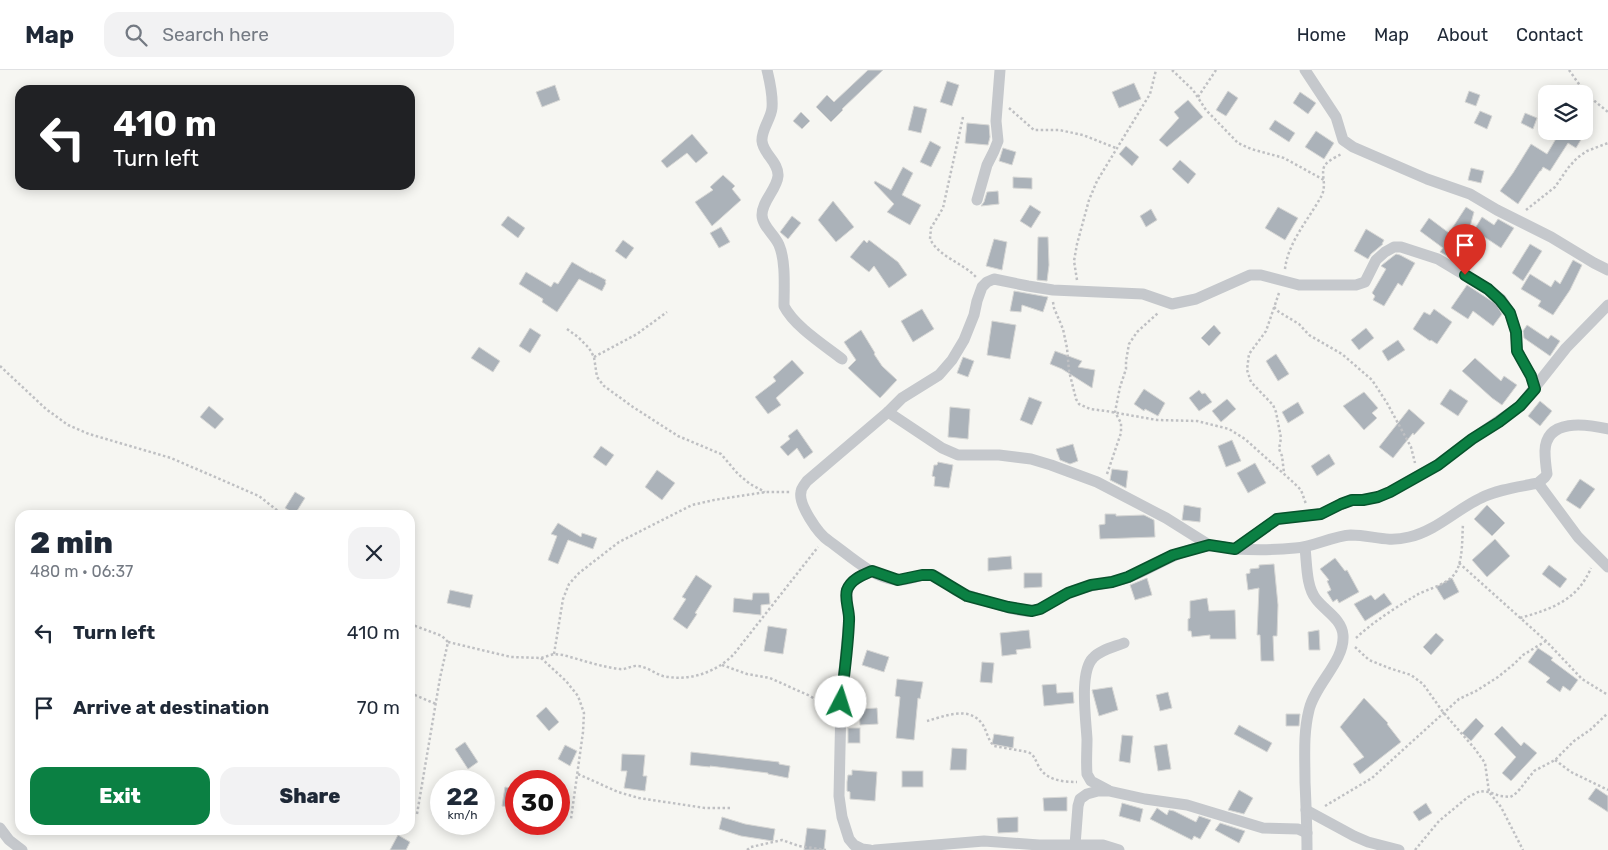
<!DOCTYPE html>
<meta charset="utf-8">
<style>
:root{--surface:#fff;--page:#f2f2f3;--text:#1f2937;--muted:#747a83;--line:#e0e1e3;--accent:#0b8043}
body{margin:0;font-family:Rubik,sans-serif;background:var(--page);color:var(--text);height:100vh;display:flex;flex-direction:column;font-size:19px;white-space:nowrap}
*{box-sizing:border-box;margin:0}
p{font-size:16px;color:var(--muted)}
.icon{flex:none;width:28px;height:28px;fill:none;stroke:currentColor;stroke-width:2;stroke-linecap:round;stroke-linejoin:round}
.map{position:relative;flex:1;overflow:hidden}
.panel{position:absolute;left:15px;top:440px;width:400px;height:325px;display:flex;flex-direction:column;background:var(--surface);border-radius:15px;box-shadow:0 2px 12px #0003}
.panel>*{flex:none}
.hud{position:absolute;left:15px;top:15px;width:400px;height:105px;border-radius:15px;box-shadow:0 2px 12px #0003;background:#202124;color:#fff;overflow:hidden}
.fabs{position:absolute;left:1538px;top:15px;display:grid;gap:10px}
.fabs a{display:grid;place-items:center;width:55px;height:55px;border-radius:10px;background:var(--surface);box-shadow:0 2px 12px #0003;font-size:25px}
.speed{position:absolute;left:430px;top:700px;display:flex;gap:10px;font-size:25px;font-weight:700;text-align:center}
.speed>*{display:grid;place-content:center;width:65px;height:65px;border-radius:50%;background:var(--surface);box-shadow:0 2px 12px #0003;line-height:1}
.speed small{font-size:12px;font-weight:400}
.speed .limit{border:8px solid #d22;background:#fff;color:#111}
.pin{position:absolute;display:grid;place-items:center;width:42px;height:42px;color:#fff;margin:-51px -21px;border-radius:50% 50% 50% 0;rotate:-45deg;box-shadow:0 0 5px #0007}
.pin .icon{rotate:45deg}
.me{position:absolute;width:55px;margin:-28px;rotate:5deg;stroke-linejoin:round;filter:drop-shadow(0 0 4px #0008)}
.turn{display:flex;align-items:center;gap:18px;height:105px;padding:0 15px;font-size:22px}
.turn .icon{width:65px;height:65px;stroke-width:2.5}
.turn b{display:block;font-size:35px;line-height:42px}
.round{display:grid;place-items:center;flex:none;width:52px;height:52px;border-radius:15px;background:var(--page)}
.headline{display:flex;align-items:center;justify-content:space-between;height:85px;padding:0 15px}
h1{font-size:30px;font-weight:800;line-height:38px}
.primary-button{display:flex;gap:10px;margin-top:auto;padding:10px 15px}
.primary-button a{flex:1;height:58px;border-radius:15px;background:var(--accent);color:#fff;font-size:20px;font-weight:800;line-height:58px;text-align:center}
.primary-button a+a{background:var(--page);color:var(--text)}
ul{padding:0;list-style:none}
li{display:flex;align-items:center;gap:15px;height:75px;padding:0 15px}
li div{flex:1}
li b{display:block;font-size:19px}
li em{font-style:normal}
header{display:flex;align-items:center;gap:30px;box-sizing:border-box;height:70px;padding:0 25px;background:var(--surface);border-bottom:1px solid var(--line)}
header strong{font-size:24px}
nav{display:flex;gap:28px;margin-inline-start:auto;font-size:18px}
.search{width:350px;height:45px;background:var(--page);display:flex;align-items:center;gap:12px;box-sizing:border-box;padding:0 18px;border-radius:15px;color:var(--muted);font-size:19px}
.map>svg:first-child{display:block}
.building{fill:#abb2b9;stroke:#d7d7d5}
.lines{fill:none;stroke-linecap:round;stroke-linejoin:round}
.path{stroke:#bfc0c3;stroke-width:2.5;stroke-dasharray:2.5 2.5;stroke-linecap:butt}
.minor{stroke:#c5c8cc;stroke-width:11}
.route-casing{stroke:#07532c;stroke-width:12}
.route{stroke:#0b8043;stroke-width:9}
</style>
<header>
<strong>Map</strong>
<div class="search"><svg class="icon" aria-label="search" viewBox="0 0 24 24"><circle cx="10" cy="10" r="6"/><path d="M15 15l6 6"/></svg>Search here</div>
<nav><a>Home</a><a>Map</a><a>About</a><a>Contact</a></nav>
</header>
<div class="map">
<svg width="1608" height="780" viewBox="0 0 1608 780">
<rect width="100%" height="100%" fill="#f6f6f2"/>
<!-- building -->
<g class="building">
<polygon points="868,0 883,0 842,39 843,40 831,52 816,37 827,25 834,32"/>
<polygon points="947,11 959,15 952,36 940,32"/>
<polygon points="1134,13 1141,29 1119,38 1112,22"/>
<polygon points="555,15 560,30 542,37 536,22"/>
<polygon points="1228,21 1238,28 1226,46 1216,40"/>
<polygon points="1469,21 1480,25 1476,36 1465,32"/>
<polygon points="1300,22 1316,33 1308,44 1293,33"/>
<polygon points="1188,30 1203,47 1167,77 1159,70 1179,48 1174,42"/>
<polygon points="914,36 927,39 921,63 908,60"/>
<polygon points="1480,41 1492,46 1487,59 1474,53"/>
<polygon points="801,42 810,51 802,59 793,51"/>
<polygon points="1525,43 1537,48 1533,59 1521,53"/>
<polygon points="1275,50 1295,63 1289,72 1269,59"/>
<polygon points="967,53 989,55 990,67 988,75 965,73"/>
<polygon points="1316,61 1334,73 1324,89 1305,77"/>
<polygon points="1548,61 1586,61 1576,78 1568,73 1550,101 1543,97 1541,101 1540,101 1518,134 1500,121 1513,103 1531,74 1547,84 1557,67"/>
<polygon points="692,64 708,83 696,93 687,83 667,98 661,91"/>
<polygon points="930,71 941,77 931,97 920,92"/>
<polygon points="1126,76 1139,87 1132,96 1119,84"/>
<polygon points="1003,78 1016,82 1012,95 999,91"/>
<polygon points="1180,90 1196,104 1188,114 1172,99"/>
<polygon points="903,97 913,103 902,125 921,135 910,155 887,142 894,134 874,113 875,111 891,120"/>
<polygon points="1471,98 1484,101 1481,113 1468,110"/>
<polygon points="723,105 735,116 732,119 741,130 712,156 695,132 713,120 710,117"/>
<polygon points="1013,107 1032,108 1032,119 1013,118"/>
<polygon points="998,121 999,134 981,136 984,132 987,122"/>
<polygon points="833,131 854,157 836,172 818,150"/>
<polygon points="1030,135 1041,142 1031,158 1020,151"/>
<polygon points="1278,137 1298,148 1285,170 1265,158"/>
<polygon points="1466,137 1474,142 1463,182 1466,183 1458,192 1440,182 1443,178 1420,161 1429,148 1449,163"/>
<polygon points="1151,139 1157,150 1146,157 1140,146"/>
<polygon points="508,146 525,158 518,168 501,155"/>
<polygon points="792,146 801,153 788,169 780,162"/>
<polygon points="1482,147 1494,155 1498,149 1514,158 1501,178 1474,160"/>
<polygon points="721,157 730,172 719,178 710,163"/>
<polygon points="1366,159 1384,170 1382,174 1383,174 1371,184 1368,189 1354,181"/>
<polygon points="1038,167 1048,167 1049,195 1047,211 1037,210"/>
<polygon points="994,169 1007,172 1002,200 986,196"/>
<polygon points="623,170 634,178 626,189 615,181"/>
<polygon points="864,170 867,173 869,170 898,192 907,205 889,218 874,196 869,202 850,187"/>
<polygon points="1530,174 1542,181 1523,211 1512,203"/>
<polygon points="1396,184 1400,185 1415,193 1402,216 1398,213 1384,236 1373,230 1375,226 1372,223 1386,199 1381,196 1382,195"/>
<polygon points="1573,190 1582,195 1570,220 1553,245 1538,236 1541,231 1521,219 1530,204 1551,217 1555,210 1560,214"/>
<polygon points="572,192 591,203 591,202 606,210 605,212 606,213 602,221 579,209 557,242 542,232 543,229 519,214 526,202 551,217 554,212 558,214"/>
<polygon points="1467,215 1496,234 1502,244 1493,256 1473,241 1468,249 1451,238"/>
<polygon points="1014,221 1048,227 1043,242 1022,235 1021,242 1010,241"/>
<polygon points="922,239 934,259 913,272 901,251"/>
<polygon points="1434,239 1452,252 1437,274 1431,270 1430,271 1413,259 1424,242 1430,245"/>
<polygon points="992,251 1016,255 1010,289 987,285"/>
<polygon points="1214,255 1221,263 1209,276 1201,268"/>
<polygon points="1527,255 1548,269 1551,265 1560,271 1550,286 1524,268 1523,261"/>
<polygon points="530,258 541,265 530,283 519,276"/>
<polygon points="1366,258 1374,268 1359,280 1351,270"/>
<polygon points="861,260 875,283 874,284 882,296 897,310 880,328 848,298 856,290 844,272"/>
<polygon points="1398,270 1405,280 1388,291 1382,281"/>
<polygon points="479,277 500,291 493,302 471,288"/>
<polygon points="1055,281 1082,291 1078,297 1095,300 1092,318 1062,299 1050,294"/>
<polygon points="1276,284 1289,304 1278,311 1266,291"/>
<polygon points="963,287 974,291 968,307 957,303"/>
<polygon points="1475,288 1501,311 1504,306 1517,315 1502,335 1492,328 1462,301"/>
<polygon points="792,290 804,303 776,328 781,335 768,344 755,327 776,311 773,307"/>
<polygon points="1144,319 1165,333 1158,346 1145,339 1144,341 1134,334"/>
<polygon points="1450,319 1468,331 1458,346 1440,334"/>
<polygon points="1199,320 1202,324 1205,323 1212,332 1199,341 1189,328"/>
<polygon points="1364,322 1378,338 1372,343 1377,348 1364,360 1343,336"/>
<polygon points="1029,327 1042,332 1032,355 1020,350"/>
<polygon points="1227,329 1236,339 1221,352 1212,341"/>
<polygon points="1540,331 1552,341 1540,356 1528,346"/>
<polygon points="1298,332 1304,343 1288,353 1282,342"/>
<polygon points="209,336 224,349 215,359 200,347"/>
<polygon points="950,337 970,339 968,369 948,367"/>
<polygon points="1409,339 1425,353 1414,365 1413,363 1393,388 1379,377"/>
<polygon points="797,359 813,382 804,389 797,378 788,386 780,377 790,369 788,366"/>
<polygon points="1232,370 1241,391 1226,397 1218,376"/>
<polygon points="1073,374 1078,391 1070,394 1060,390 1056,379"/>
<polygon points="601,376 614,385 606,396 593,387"/>
<polygon points="1329,384 1335,394 1317,406 1311,396"/>
<polygon points="938,392 953,395 949,418 934,416 935,407 932,406 934,395 937,395"/>
<polygon points="1255,393 1266,413 1248,423 1237,403"/>
<polygon points="1112,399 1128,401 1126,418 1110,410"/>
<polygon points="657,400 675,413 662,430 645,417"/>
<polygon points="1580,409 1595,419 1580,439 1566,430"/>
<polygon points="295,422 305,428 295,444 285,438"/>
<polygon points="1184,435 1201,438 1200,452 1182,450"/>
<polygon points="1487,435 1505,453 1492,466 1474,449"/>
<polygon points="1105,444 1116,444 1116,446 1144,445 1154,450 1155,467 1100,469 1099,455 1105,454"/>
<polygon points="558,453 581,467 582,463 597,468 593,479 568,470 558,494 548,490 557,466 551,464"/>
<polygon points="1495,469 1510,486 1487,507 1472,490"/>
<polygon points="1011,486 1012,499 988,501 988,488"/>
<polygon points="1335,488 1345,501 1347,500 1359,522 1339,533 1337,529 1333,532 1327,522 1331,520 1327,511 1329,510 1320,499"/>
<polygon points="1274,494 1278,535 1277,566 1273,566 1274,591 1261,591 1260,565 1257,565 1259,518 1248,520 1246,504 1250,503 1250,499 1259,498 1259,495"/>
<polygon points="1549,495 1567,509 1560,518 1542,504"/>
<polygon points="1024,503 1042,503 1042,517 1024,518"/>
<polygon points="696,505 712,516 695,543 697,544 687,559 673,549 686,529 682,527"/>
<polygon points="1147,508 1152,525 1135,530 1130,515"/>
<polygon points="1452,508 1459,522 1444,530 1436,517"/>
<polygon points="450,520 473,525 470,538 447,533"/>
<polygon points="753,523 769,523 770,534 761,535 761,545 733,542 734,528 752,530"/>
<polygon points="1384,523 1392,534 1365,551 1354,534 1371,525 1375,530"/>
<polygon points="1207,528 1209,541 1235,540 1236,569 1210,569 1210,565 1192,567 1191,561 1188,561 1188,549 1190,548 1190,531"/>
<polygon points="768,556 787,559 783,584 764,581"/>
<polygon points="1029,560 1031,578 1016,580 1017,584 1002,586 1000,563"/>
<polygon points="1319,560 1320,580 1309,580 1308,562"/>
<polygon points="1436,563 1444,570 1431,585 1423,577"/>
<polygon points="1538,578 1553,588 1551,590 1578,610 1570,621 1563,616 1560,622 1546,612 1550,608 1528,592"/>
<polygon points="867,580 889,587 884,602 862,595"/>
<polygon points="982,592 994,593 992,613 980,612"/>
<polygon points="897,609 923,612 920,629 918,628 914,670 896,668 900,627 895,626"/>
<polygon points="1056,614 1057,623 1073,622 1074,633 1044,636 1042,615"/>
<polygon points="1112,617 1118,640 1099,646 1092,620"/>
<polygon points="1168,622 1172,638 1160,641 1156,625"/>
<polygon points="1364,628 1388,653 1387,654 1401,672 1360,704 1353,694 1364,687 1340,657"/>
<polygon points="546,637 559,652 549,661 536,646"/>
<polygon points="877,638 878,654 860,655 859,639"/>
<polygon points="1286,644 1300,644 1299,656 1286,656"/>
<polygon points="1476,648 1484,656 1471,671 1462,663"/>
<polygon points="1239,655 1272,673 1267,682 1234,664"/>
<polygon points="1502,656 1521,676 1524,672 1537,683 1511,711 1502,703 1516,687 1494,664"/>
<rect x="848" y="658" width="12" height="15"/>
<polygon points="994,664 1014,667 1013,678 992,674"/>
<polygon points="1122,665 1133,666 1130,693 1119,691"/>
<polygon points="465,672 478,692 468,699 455,679"/>
<polygon points="1167,674 1171,699 1158,701 1154,676"/>
<polygon points="565,675 577,681 570,696 558,689"/>
<polygon points="952,678 967,679 966,700 950,700"/>
<polygon points="691,682 779,692 779,694 790,696 788,708 768,704 768,703 710,696 710,697 690,695"/>
<polygon points="622,684 645,685 643,706 647,706 645,721 624,718 627,701 621,701"/>
<polygon points="852,700 877,702 875,731 850,729 850,722 847,721 847,712 848,705 852,705"/>
<rect x="902" y="701" width="21" height="16"/>
<polygon points="505,717 516,719 516,738 502,736"/>
<polygon points="1596,718 1608,726 1608,742 1588,729"/>
<polygon points="1239,720 1253,728 1244,744 1228,740"/>
<polygon points="1067,727 1067,741 1044,741 1043,728"/>
<polygon points="1122,733 1143,739 1140,752 1119,746"/>
<polygon points="1426,733 1432,743 1419,751 1413,742"/>
<polygon points="1157,738 1167,745 1169,740 1174,741 1196,752 1199,746 1211,750 1200,769 1194,766 1192,770 1150,749"/>
<polygon points="722,747 745,754 775,759 773,771 741,766 719,759"/>
<polygon points="1018,747 1018,762 998,763 997,748"/>
<polygon points="1220,753 1245,761 1239,773 1215,760"/>
<polygon points="807,758 826,760 824,780 804,780"/>
<polygon points="398,765 410,772 406,780 390,780"/>
</g>
<g class="lines">
<!-- path -->
<g class="path">
<polyline points="1172,0 1193,20 1206,40 1238,73 1251,79 1284,88 1324,110"/>
<polyline points="1569,0 1586,24 1608,42"/>
<polyline points="1198,27 1216,0"/>
<polyline points="1009,38 1034,60 1059,60 1083,65 1116,78"/>
<path d="M963,47l-20,91 -12,20 -1,11c9,18 33,24 46,38"/>
<polyline points="1526,140 1555,117 1568,98 1577,88 1587,81 1608,73"/>
<path d="M1285,199c3,-27 24,-50 37,-74 5,-12 -2,-22 3,-30 4,-5 12,-9 17,-11"/>
<polyline points="1077,210 1074,191 1077,174 1089,130 1097,111 1150,24 1156,0"/>
<polyline points="1279,223 1266,261 1249,284 1247,300 1251,312 1273,335 1276,342 1281,368 1279,379 1282,386 1284,403"/>
<polyline points="1053,232 1054,238 1063,259 1067,278 1069,301 1076,329 1079,334 1090,339 1106,341 1157,350 1197,351 1229,359 1245,369 1294,413 1301,420 1306,434"/>
<polyline points="1274,237 1279,242 1299,254 1309,265 1342,284 1372,310 1387,333 1411,377 1415,393"/>
<polyline points="567,259 578,267 589,278 594,287 597,307 604,316 633,337 678,366 721,384 738,404 750,414 765,422"/>
<polyline points="594,287 637,264 667,242"/>
<polyline points="0,296 46,339 68,355 89,364 171,388 259,426 283,445"/>
<polyline points="1107,404 1121,363 1121,353 1115,342 1120,317 1126,299 1126,291 1129,274 1137,262 1158,243"/>
<polyline points="1459,493 1546,571 1582,609 1608,625"/>
<path d="M1520,548c31,-9 57,-17 71,-50"/>
<polyline points="410,554 442,566 448,572 440,608 417,744"/>
<path d="M1356,568c17,-16 39,-30 59,-42 13,-8 35,-11 42,-26 6,-13 5,-32 6,-46"/>
<path d="M448,572l63,15 30,1 13,-4 9,1c19,5 38,12 57,14 6,1 12,-4 18,-3 10,1 17,8 25,10 26,6 54,-4 71,-22l84,-107"/>
<polyline points="1355,577 1369,590 1389,598 1411,605 1423,614 1443,642 1475,679 1485,693 1489,722 1501,737 1523,780"/>
<polyline points="554,584 563,529 569,514 579,503 619,472 692,435 714,430 766,422 790,422"/>
<polyline points="541,588 566,611 578,626 584,643 583,662 571,749"/>
<polyline points="722,595 747,604 770,608 810,626 829,638"/>
<polyline points="410,623 436,634"/>
<path d="M927,651c18,-5 43,-16 56,4 4,7 5,15 11,21l34,6c6,3 7,7 10,13 7,15 24,17 39,17"/>
<polyline points="1555,690 1571,702 1608,720"/>
<polyline points="578,704 618,722 639,728 705,738 730,738"/>
<polyline points="1325,736 1372,708 1459,629 1476,621 1498,607 1514,594 1523,585 1546,571"/>
<polyline points="747,780 751,777 782,770 799,776 826,780"/>
<polyline points="1415,780 1439,751 1468,727 1480,721 1489,722 1500,726 1510,727 1514,725 1520,719 1534,701 1555,690 1574,671 1590,660 1608,643"/>
</g>
<!-- minor -->
<g class="minor">
<path d="M767,0c3,12 6,26 5,38 -1,11 -11,22 -10,33 1,13 17,21 16,35 -1,13 -16,25 -16,39 0,11 13,20 17,30 7,16 5,43 5,61 10,20 40,39 58,53"/>
<polyline points="1305,0 1336,47 1343,70 1353,77 1427,109 1470,124 1497,140 1551,167 1594,193 1608,200"/>
<polyline points="977,130 987,95 994,81 998,71 996,51 1000,0"/>
<path d="M1535,319l-4,-13 -14,-25 -1,-19 -6,-19 -9,-14 -13,-10 -50,-30 -37,-12h-7l-9,5 -9,8 -11,22 -9,3h-57l-38,-10h-11l-54,24 -24,5 -29,-10 -90,-4 -25,-4 -34,-7 -7,3 -5,5 -5,14 -3,14 -10,25 -12,20 -13,15 -37,23 -14,14 -81,69c-2,3 -6,7 -6,11 -3,12 17,42 28,49 20,14 42,36 67,39 13,1 25,-7 37,-5 8,2 17,12 24,16 11,5 21,7 32,11 12,3 24,8 36,9 17,2 30,-13 45,-19 20,-8 38,-8 57,-14 28,-10 49,-28 81,-32 9,-1 19,2 28,3 20,1 39,1 59,-1 19,-1 37,-12 56,-13 21,0 35,8 58,2 27,-6 48,-28 72,-39 18,-9 38,-11 57,-15l7,-6 2,-3c-1,-7 -2,-16 -2,-23 1,-33 41,-27 63,-22"/>
<polyline points="888,342 942,378 958,385 999,385 1031,389 1051,395 1097,412 1166,448 1209,475"/>
<polyline points="1538,413 1578,467 1608,497"/>
<path d="M1305,478c2,16 1,38 11,51 8,11 26,20 27,36 2,26 -28,49 -34,75 -6,24 -4,47 -4,72 1,22 2,45 2,68"/>
<polyline points="1235,479 1277,449 1321,444 1341,434 1352,430 1363,430 1378,427 1390,422 1437,395 1472,369 1520,336 1566,278 1608,235"/>
<path d="M1108,720l-17,-9 -4,-7c-1,-12 0,-24 0,-35 -1,-19 -8,-67 6,-81 7,-8 21,-11 31,-15"/>
<polyline points="1306,740 1354,766 1368,772 1399,780"/>
<polyline points="0,758 9,770 22,780"/>
<polyline points="1075,775 1078,736 1080,729 1087,724 1098,721 1109,721 1145,729 1187,735 1263,758 1298,759 1307,763"/>
<polyline points="870,780 862,779 854,775 849,769 842,747 839,726 841,632 849,549 847,532 847,519 853,511 861,506 872,501"/>
<polyline points="875,780 984,771 1039,775 1103,775 1119,780"/>
</g>
</g>
<g class="lines">
<!-- route casing -->
<g class="route-casing">
<path id="route" d="M841,632c3,-27 7,-54 8,-81 1,-10 -5,-22 -2,-31 4,-11 16,-15 25,-19l26,9 24,-5h10l35,21 41,11 24,4 8,-2 28,-16 23,-8 21,-3 16,-5 45,-22 36,-10 26,4 42,-30 44,-5 20,-10 11,-4h11l15,-3 12,-5 48,-27 34,-26 27,-17 21,-16 15,-17 -4,-13 -14,-25 -1,-19 -6,-19 -10,-13 -12,-11 -23,-14"/>
</g>
<!-- route -->
<use href="#route" class="route"/>
</g>
</svg>
<div class="fabs">
<a><svg class="icon" aria-label="layers" viewBox="0 0 24 24"><path d="M12 4l9 5-9 5-9-5zM3 14l9 5 9-5"/></svg></a>
</div>
<div class="speed"><div>22<small>km/h</small></div><div class="limit">30</div></div>
<div class="pin" style="left:1465px;top:205px;background:#d93025"><svg class="icon" aria-label="arrive" viewBox="0 0 24 24"><path d="M6 21V4h12l-3 4 3 4H6"/></svg></div>
<svg class="me" style="left:841px;top:632px" viewBox="-20 -20 40 40"><circle r="19" fill="#fff"/><path d="M0-13L10 11 0 6-10 11z" fill="#0b8043"/></svg>
<div class="hud">
<div class="turn"><svg class="icon" aria-label="left" viewBox="0 0 24 24"><path d="M17 20v-9H6M10 6l-5 5 5 5"/></svg><div><b>410 m</b>Turn left</div></div>
</div>
<section class="panel">
<div class="headline"><div><h1>2 min</h1><p>480 m · 06:37</p></div><a class="round"><svg class="icon" aria-label="close" viewBox="0 0 24 24"><path d="M6 6l12 12M18 6L6 18"/></svg></a></div>
<ul>
<li><svg class="icon" aria-label="left" viewBox="0 0 24 24"><path d="M17 20v-9H6M10 6l-5 5 5 5"/></svg><div><b>Turn left</b></div><em>410 m</em></li>
<li><svg class="icon" aria-label="arrive" viewBox="0 0 24 24"><path d="M6 21V4h12l-3 4 3 4H6"/></svg><div><b>Arrive at destination</b></div><em>70 m</em></li>
</ul>
<div class="primary-button"><a>Exit</a><a>Share</a></div>
</section>
</div>
